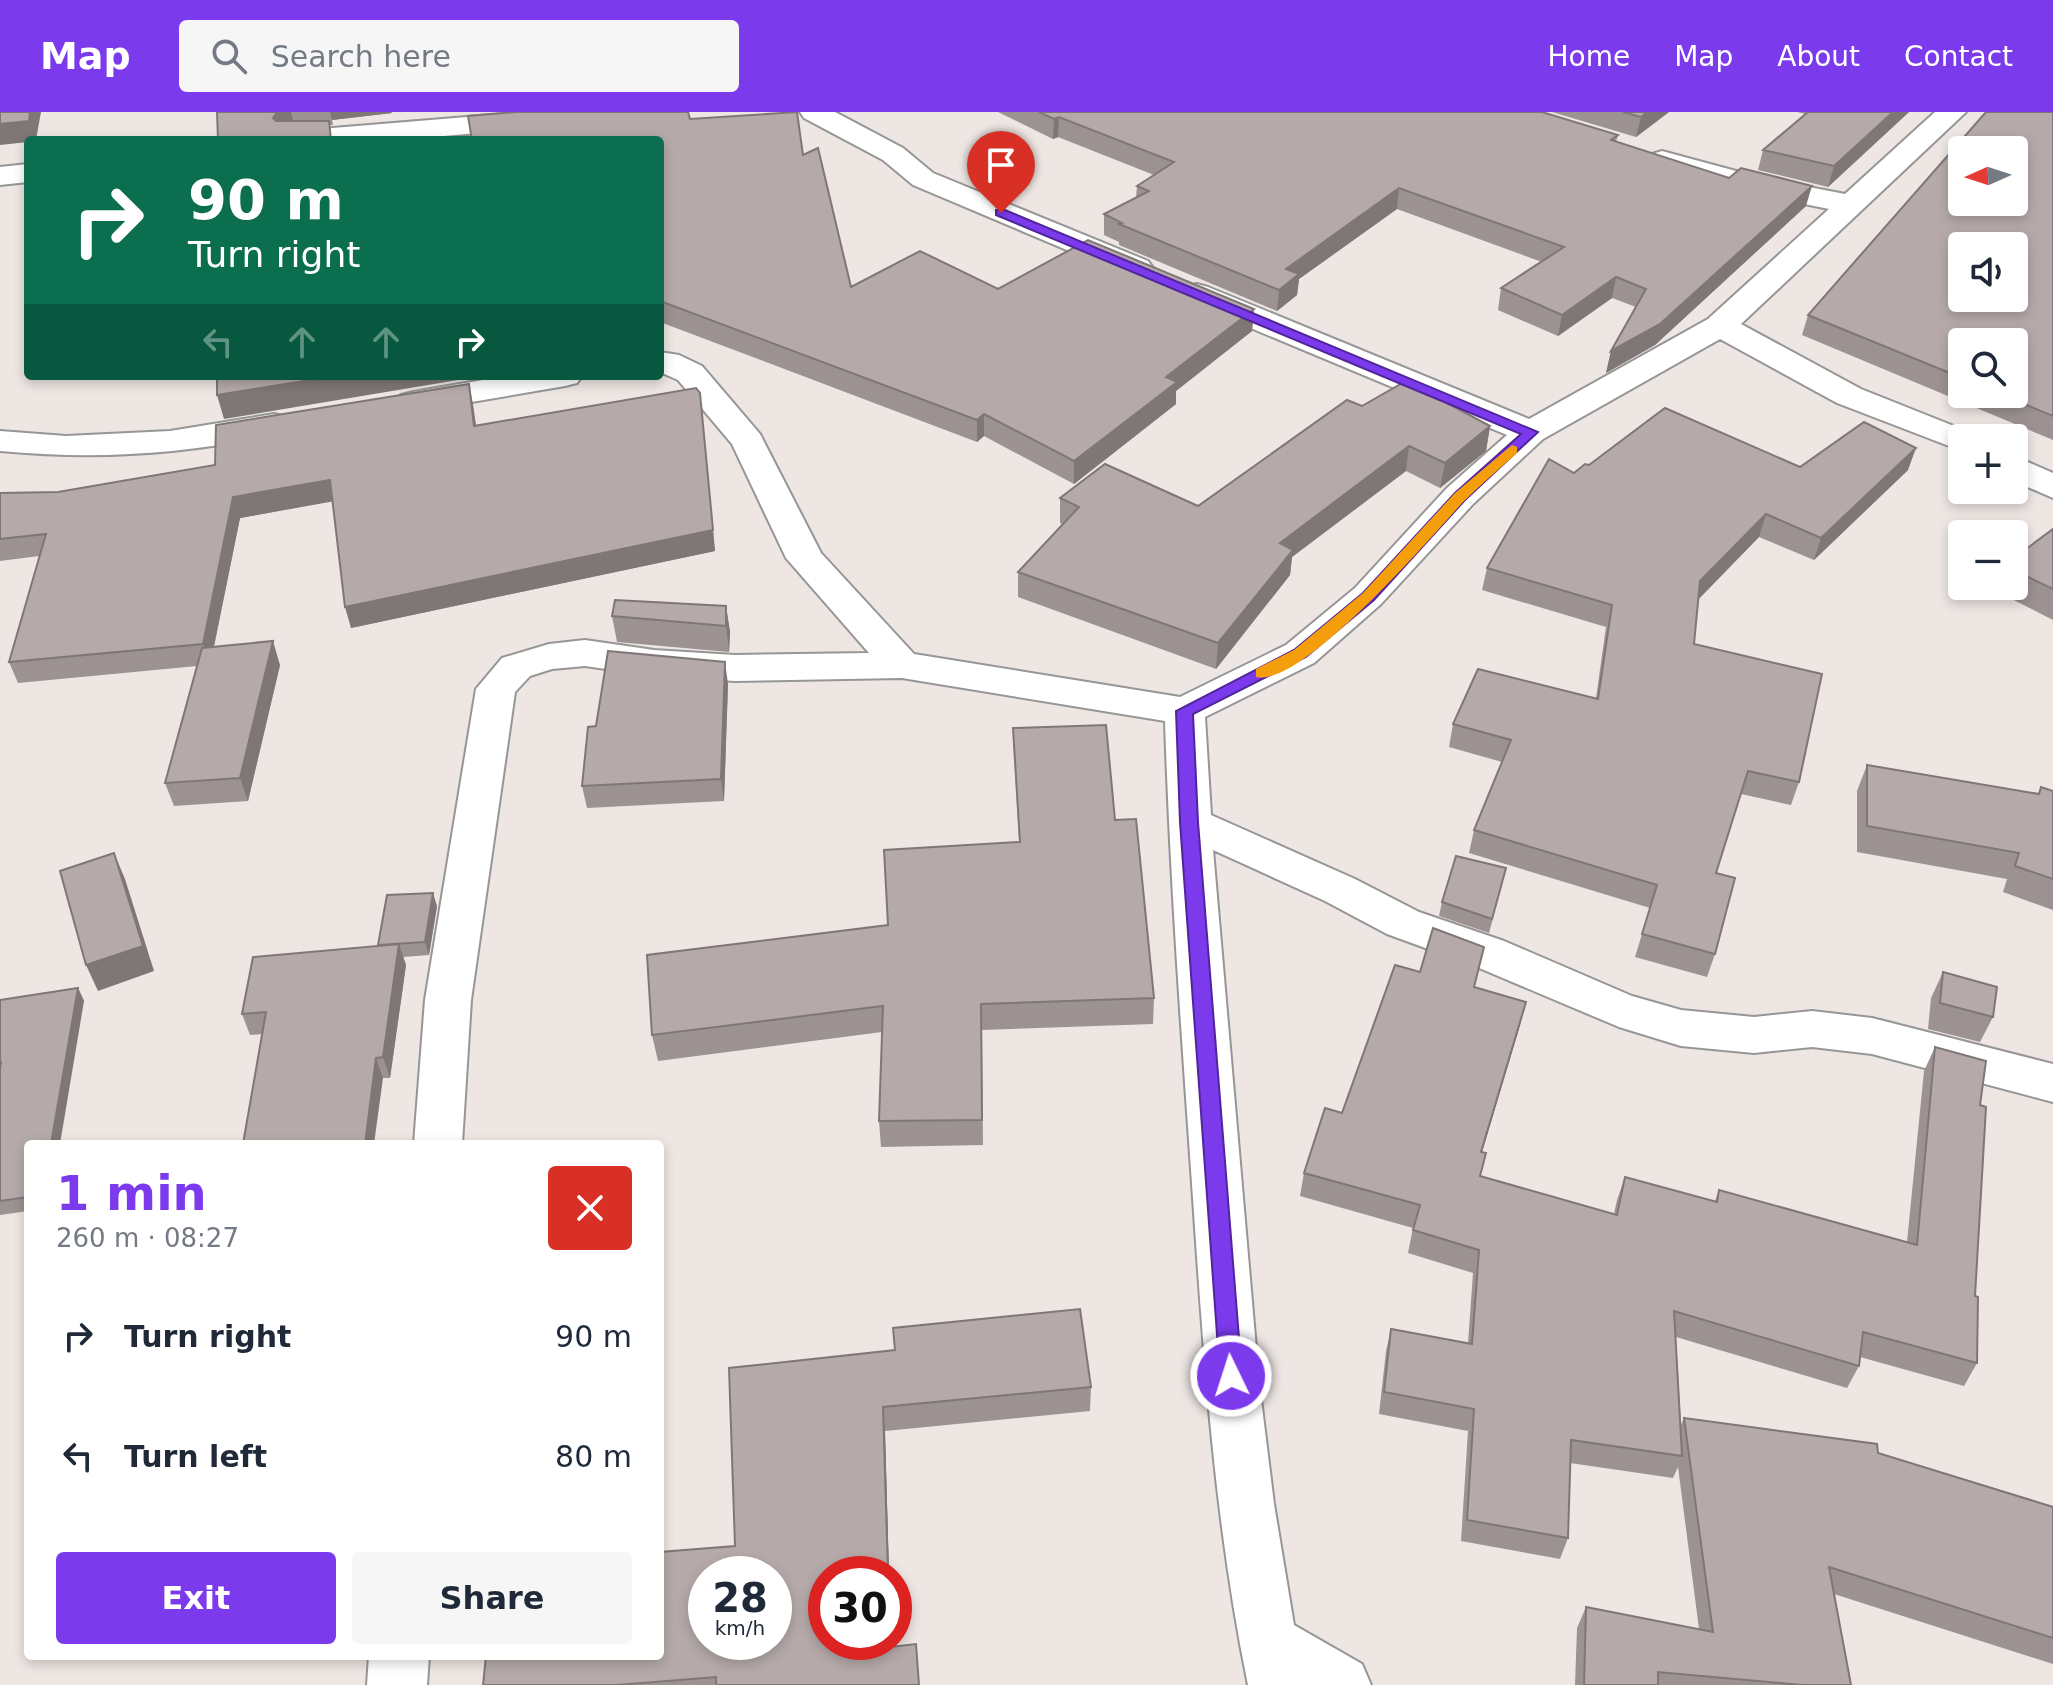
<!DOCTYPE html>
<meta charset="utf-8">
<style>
:root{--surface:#fff;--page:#f6f6f7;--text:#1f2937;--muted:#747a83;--accent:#7c3aed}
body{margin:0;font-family:"DejaVu Sans",sans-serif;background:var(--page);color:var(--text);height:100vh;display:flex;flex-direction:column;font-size:30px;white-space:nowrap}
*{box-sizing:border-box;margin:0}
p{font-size:26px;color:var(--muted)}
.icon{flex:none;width:44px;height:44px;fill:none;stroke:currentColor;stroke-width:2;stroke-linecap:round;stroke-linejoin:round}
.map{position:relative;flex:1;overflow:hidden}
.drawer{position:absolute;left:24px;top:1028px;width:640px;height:520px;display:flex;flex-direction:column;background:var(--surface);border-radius:8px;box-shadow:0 4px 12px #0003}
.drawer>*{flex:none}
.banner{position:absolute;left:24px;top:24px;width:640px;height:244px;border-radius:8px;box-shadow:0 4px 12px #0003;background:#0b6e4f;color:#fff;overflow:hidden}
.needle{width:52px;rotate:267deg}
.tools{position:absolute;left:1948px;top:24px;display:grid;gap:16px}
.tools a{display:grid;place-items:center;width:80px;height:80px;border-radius:8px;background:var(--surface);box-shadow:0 4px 12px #0003;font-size:40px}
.speed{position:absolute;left:688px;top:1444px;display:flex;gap:16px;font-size:40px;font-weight:700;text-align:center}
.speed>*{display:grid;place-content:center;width:104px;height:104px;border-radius:50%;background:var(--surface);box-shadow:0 4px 12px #0003;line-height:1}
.speed small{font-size:20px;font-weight:400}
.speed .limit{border:12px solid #d22;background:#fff;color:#111}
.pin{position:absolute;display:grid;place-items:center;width:68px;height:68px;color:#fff;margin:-82px -34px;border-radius:50% 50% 50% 0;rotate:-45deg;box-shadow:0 0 8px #0007}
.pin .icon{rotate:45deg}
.me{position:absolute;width:88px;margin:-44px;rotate:356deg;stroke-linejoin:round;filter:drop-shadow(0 0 6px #0008)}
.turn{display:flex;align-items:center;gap:28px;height:168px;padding:0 32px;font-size:36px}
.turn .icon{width:104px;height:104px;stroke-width:2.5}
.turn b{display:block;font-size:56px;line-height:68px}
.lanes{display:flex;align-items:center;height:76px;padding:0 32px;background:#0003;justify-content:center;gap:40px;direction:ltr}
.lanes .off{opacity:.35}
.round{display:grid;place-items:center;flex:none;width:84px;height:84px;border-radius:8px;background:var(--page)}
.head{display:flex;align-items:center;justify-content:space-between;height:136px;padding:0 32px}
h1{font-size:48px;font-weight:700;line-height:60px;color:var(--accent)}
.primary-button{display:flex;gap:16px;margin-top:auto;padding:16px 32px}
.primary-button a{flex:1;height:92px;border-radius:8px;background:var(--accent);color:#fff;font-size:32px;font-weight:700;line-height:92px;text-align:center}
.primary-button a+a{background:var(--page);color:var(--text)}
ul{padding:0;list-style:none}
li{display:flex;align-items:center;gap:24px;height:120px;padding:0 32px}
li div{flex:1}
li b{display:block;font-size:30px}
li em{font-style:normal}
header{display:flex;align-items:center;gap:48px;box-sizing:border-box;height:112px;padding:0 40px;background:var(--accent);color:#fff}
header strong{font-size:38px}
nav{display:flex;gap:44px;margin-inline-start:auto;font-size:28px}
.search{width:560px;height:72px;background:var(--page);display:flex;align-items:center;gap:20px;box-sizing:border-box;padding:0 28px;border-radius:8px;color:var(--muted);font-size:30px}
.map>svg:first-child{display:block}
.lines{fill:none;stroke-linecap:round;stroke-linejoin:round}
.street-casing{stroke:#969696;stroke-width:4}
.street{fill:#fff;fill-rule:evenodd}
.wall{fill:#9c9291;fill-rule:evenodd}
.shaded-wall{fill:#7f7776}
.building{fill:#b5aaa9;stroke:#7f7776;stroke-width:2;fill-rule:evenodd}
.route{fill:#7c3aed;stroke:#51269a;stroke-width:2}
.slow{fill:#f59e0b}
</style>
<header>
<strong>Map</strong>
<div class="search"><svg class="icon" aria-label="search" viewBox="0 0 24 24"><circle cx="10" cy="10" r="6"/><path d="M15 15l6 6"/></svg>Search here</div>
<nav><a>Home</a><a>Map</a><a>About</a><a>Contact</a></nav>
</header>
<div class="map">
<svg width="2053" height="1573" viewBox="0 0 2053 1573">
<rect width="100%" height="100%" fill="#ede6e3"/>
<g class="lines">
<!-- street casing -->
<g class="street-casing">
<g id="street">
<polygon points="527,0 643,0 639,6 629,8 398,28 282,28 286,22 296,19"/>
<polygon points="800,0 835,0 903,36 933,61 1148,149 1153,156 1148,163 1137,165 1126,163 913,73 883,48 804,6"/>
<path d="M1935,0h31l-225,212 120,65 113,45 3,4h-15v13l-125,-48 -117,-64 -177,100 -70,65 -92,100 -67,59 -109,54 6,98 144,64 64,33 85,29 128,55 49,14 73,7 58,-6 60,7 181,46v38l-181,-48 -60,-7 -58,6 -73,-7 -62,-19 -147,-62 -85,-31 -62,-33 -112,-51 46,533 15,121 20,121 68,39 9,21h-123c-33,-160 -44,-323 -55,-487 -11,-159 -23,-318 -28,-477l-263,-43 -167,3 -81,-5 -69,-10 -33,3 -22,7 -15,16 -44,308 -9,144h-48l11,-144 51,-311 26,-31 47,-14 36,-4 69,10 81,5 134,-2 -83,-95 -54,-114 -54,-64 -18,-8v-20l19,3 23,11 58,68 61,119 93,101 266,43 106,-52 69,-57 92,-100 60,-53 -321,-134 -5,-7 5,-7 11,-3 11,3 321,132 179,-100 121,-110 -69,-14 -108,-29 -5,-6 5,-6 10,-3 100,27 83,16z"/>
<polygon points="28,52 28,70 0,73 0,55"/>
<polygon points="506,264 582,264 577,271 565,274 413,300 401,297 396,290 401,283 413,280"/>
<path d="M274,302l12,3 5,7 -5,7c-93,24 -191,29 -286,20v-20l66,5 104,-5z"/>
<polygon points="2014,344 2053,361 2053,386 2014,369"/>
<polygon points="369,1544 429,1544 427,1573 367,1573"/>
</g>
</g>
<!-- street -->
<use href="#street" class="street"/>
</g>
<!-- wall -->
<g class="wall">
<polygon points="217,0 391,0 392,1 332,8 333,13 330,13"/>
<polygon points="998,0 1542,0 1618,23 1616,30 1806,94 1655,233 1606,261 1611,239 1636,195 1612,186 1558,224 1498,198 1501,176 1542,150 1397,97 1299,167 1297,183 1277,199 1119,133 1119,130 1104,123 1104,102 1136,86 1137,74 1154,63 1058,25 1053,27"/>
<polygon points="1552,0 1669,0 1636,25"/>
<polygon points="1797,0 1909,0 1828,75 1758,58 1763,38 1805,2"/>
<path d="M2053,0v328l-251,-105 6,-20zM1962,230l52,52h-52z"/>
<polygon points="690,7 803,43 851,175 998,177 1254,197 1252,219 1176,279 1176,292 1074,372 984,324 977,330 660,210 660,28"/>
<polygon points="469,272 476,314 700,281 715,439 351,516 332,389 240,406 214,535 280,553 248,689 174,694 165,671 197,554 18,571 9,550 39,444 0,449 0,381 58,380 215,353"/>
<polygon points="1362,294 1490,314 1486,339 1440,376 1406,359 1292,445 1290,463 1216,557 1018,485 1018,460 1062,412 1060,411 1060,386 1198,394"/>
<polygon points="1589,353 1800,355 1908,358 1814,448 1759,425 1698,487 1694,532 1799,670 1791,693 1741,682 1716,761 1715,842 1707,865 1635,845 1650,796 1469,741 1474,718 1502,650 1449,635 1453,612 1596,586 1606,515 1482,478 1487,456 1574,361"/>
<polygon points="2053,417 2053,508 1994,478 1996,474 2014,474 2014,446"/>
<polygon points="726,494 730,520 729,540 617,530 612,504"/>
<polygon points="728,572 724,689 587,696 582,674 596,614"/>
<polygon points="1013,616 1115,708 1154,886 1153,912 982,918 983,1033 881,1035 879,1009 882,920 658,949 652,923 888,813 1019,730 1014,642"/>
<polygon points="1867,653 2038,682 2041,675 2053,679 2053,798 2003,780 2007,767 1857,740 1857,679"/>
<polygon points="1503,769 1489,821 1439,804 1442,790"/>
<polygon points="437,794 429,843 403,845 406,853 390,966 383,966 262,922 250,923 242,902 379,834 378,833"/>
<polygon points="1943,860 1993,905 1980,930 1928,917 1931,886"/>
<polygon points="1475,875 1520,913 1482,1040 1480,1064 1614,1102 1617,1088 1625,1065 1715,1089 1719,1078 1907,1130 1924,959 1935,935 1980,993 1975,1184 1977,1251 1964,1274 1860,1245 1859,1254 1847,1276 1676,1225 1681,1313 1684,1306 1878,1341 2053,1394 2053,1552 1834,1482 1851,1573 1575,1573 1577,1516 1586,1495 1699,1517 1678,1355 1673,1366 1570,1351 1568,1426 1560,1447 1461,1429 1468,1319 1379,1302 1386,1239 1391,1217 1468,1231 1473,1161 1408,1141 1413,1116 1300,1084 1304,1061 1342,1001"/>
<polygon points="78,876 84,889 28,1032 28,1099 0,1103 0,888"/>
<polygon points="729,1256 1091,1275 1090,1299 885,1319 891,1535 919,1573 483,1573 735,1434"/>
</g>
<!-- shaded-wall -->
<g class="shaded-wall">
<polygon points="30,0 41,0 36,28 28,28 28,30 0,33 0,34 0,12"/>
<polygon points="277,0 291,0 295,16 284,20 273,6"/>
<polygon points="330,0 391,0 392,1 332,8 333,13"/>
<polygon points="1647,0 1669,0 1636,25 1641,5"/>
<polygon points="1893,0 1909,0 1828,75 1834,54"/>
<polygon points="1059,5 1058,25 1053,27 1054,7"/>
<polygon points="1812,74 1806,94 1655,233 1606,261 1611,239"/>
<polygon points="1399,76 1397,97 1299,167 1297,183 1277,199 1279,178 1286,157"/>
<polygon points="1616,165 1612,186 1558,224 1562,203"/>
<polygon points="1254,197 1252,219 1176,279 1176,292 1074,372 1074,349 1166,265"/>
<polygon points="336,264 469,264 470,266 224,307 217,283"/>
<polygon points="469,272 473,292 479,335 474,314"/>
<polygon points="700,281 715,439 351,516 345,495"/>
<polygon points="984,302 984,324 977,330 977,308"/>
<polygon points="1490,314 1486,339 1440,376 1445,351"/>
<polygon points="1409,334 1406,359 1292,445 1290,463 1216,557 1218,531 1280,431"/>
<polygon points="1916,336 1908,358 1814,448 1821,426"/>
<polygon points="330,368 335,389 240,406 210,553 203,532 233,385"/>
<polygon points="1766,402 1759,425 1694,492 1700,469"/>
<polygon points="726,494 730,520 729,540 726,514"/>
<polygon points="273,529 280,553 248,689 240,666"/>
<polygon points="725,550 728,572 724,689 721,667"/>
<polygon points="114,741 125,767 154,859 98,879 86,853"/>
<polygon points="433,781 437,794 429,843 425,830"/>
<polygon points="399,832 406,853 390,966 383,945"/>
<polygon points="78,876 84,889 60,1032 51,1032"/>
<polygon points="1526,890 1520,913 1475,1063 1481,1040"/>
<polygon points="376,946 383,966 374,1032 365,1032"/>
<polygon points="883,1295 885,1319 889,1462 888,1462"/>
</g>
<!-- building -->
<g class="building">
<polygon points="0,0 30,0 29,9 0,12"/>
<polygon points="217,0 277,0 273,6 276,9 329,9 331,28 218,28"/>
<polygon points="516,0 688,0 690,7 797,0 803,43 818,36 851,175 920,139 998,177 1088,128 1254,197 1166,265 1177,270 1074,349 984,302 977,308 660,189 660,28 472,28 468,4"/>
<polygon points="1039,0 1542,0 1618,23 1611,28 1729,66 1741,56 1812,74 1660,212 1611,239 1646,177 1616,165 1562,203 1501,176 1564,135 1399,76 1286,157 1299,162 1279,178 1119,112 1122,111 1104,102 1149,79 1137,74 1174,50 1059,5 1054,7"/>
<polygon points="1623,0 1647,0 1641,5"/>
<polygon points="1808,0 1893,0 1834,54 1763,38"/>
<path d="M1986,0h67v304l-53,-22h14v-52h-52v36l-154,-63zM1962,38h52v52h-52zM1962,134h52v52h-52z"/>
<polygon points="217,264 336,264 217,283"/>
<polygon points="1406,269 1490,314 1445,351 1409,334 1280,431 1293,438 1218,531 1018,460 1079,395 1060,386 1105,352 1198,394 1347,288 1362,294"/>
<polygon points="469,272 474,314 696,276 700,281 713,418 345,495 330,368 233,385 203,532 9,550 46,422 0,427 0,381 58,380 215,353 216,313"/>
<polygon points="1665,296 1800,355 1864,310 1916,336 1821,426 1766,402 1700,469 1694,532 1822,562 1799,670 1748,659 1716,761 1735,766 1715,842 1642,822 1657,773 1474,718 1511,628 1453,612 1478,557 1598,587 1612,493 1487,456 1549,347 1574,361 1585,352 1589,353"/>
<polygon points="2053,417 2053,477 2014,458 2014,446"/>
<polygon points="615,488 726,494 726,514 612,504"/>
<polygon points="273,529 240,666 165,671 202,536"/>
<polygon points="608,539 725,550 721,667 582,674 588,615 596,614"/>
<polygon points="1106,613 1115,708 1136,707 1154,886 981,892 982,1008 879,1009 883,894 652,923 647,843 888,813 884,738 1020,730 1013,616"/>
<polygon points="1867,653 2039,682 2041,675 2053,679 2053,767 2015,754 2019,741 1867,714"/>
<polygon points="114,741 143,834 86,853 60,759"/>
<polygon points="1456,744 1506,756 1492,807 1442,790"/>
<polygon points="433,781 425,830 378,833 387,783"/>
<polygon points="1433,816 1484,835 1474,875 1526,890 1481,1040 1486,1041 1480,1064 1617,1103 1625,1065 1717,1090 1719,1078 1917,1133 1935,935 1986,949 1980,993 1986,995 1975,1184 1978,1185 1977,1251 1863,1220 1859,1254 1674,1199 1682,1344 1571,1328 1568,1426 1467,1408 1474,1297 1384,1280 1391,1217 1472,1232 1479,1138 1413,1118 1420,1093 1304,1061 1325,996 1342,1001 1395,853 1420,860"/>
<polygon points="399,832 383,945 376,946 365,1032 243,1032 266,900 242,902 253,845"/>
<polygon points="1943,860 1997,875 1993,905 1940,891"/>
<polygon points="78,876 51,1032 28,1032 28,1085 0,1089 0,958 1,950 0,950 0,888"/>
<path d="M1080,1197l11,78 -208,20 5,167h-62v68h64v5l26,-3 3,41h-203v-8l-99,8h-134l3,-29h174v-104l75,-6 -6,-178 166,-18 -2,-22zM706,1462h68v68h-68z"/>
<polygon points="1684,1306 1877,1332 1878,1341 2053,1395 2053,1526 1829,1455 1851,1573 1802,1573 1658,1560 1658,1573 1584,1573 1586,1495 1713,1520"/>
</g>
<!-- route -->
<polygon class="route" points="996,98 1005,98 1538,320 1465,388 1374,488 1306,545 1193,602 1198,710 1242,1264 1239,1270 1231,1273 1223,1270 1220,1264 1180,710 1176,599 1294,538 1363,481 1455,381 1521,322 996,103"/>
<!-- slow -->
<path class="slow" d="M1512,333l5,2v6c-18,16 -37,32 -54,49 -32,35 -161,186 -207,175v-8l38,-19 69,-57 92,-100z"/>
</svg>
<div class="tools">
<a><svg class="needle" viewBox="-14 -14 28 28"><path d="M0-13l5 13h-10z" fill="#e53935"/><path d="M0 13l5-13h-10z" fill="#747a83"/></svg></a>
<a><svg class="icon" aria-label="sound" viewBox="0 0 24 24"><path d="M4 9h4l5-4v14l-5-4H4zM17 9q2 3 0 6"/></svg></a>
<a><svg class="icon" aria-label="search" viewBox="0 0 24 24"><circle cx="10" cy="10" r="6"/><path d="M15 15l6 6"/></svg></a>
<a>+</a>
<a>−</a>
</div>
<div class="speed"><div>28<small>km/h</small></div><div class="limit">30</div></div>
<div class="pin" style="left:1001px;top:101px;background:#d93025"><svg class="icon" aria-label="arrive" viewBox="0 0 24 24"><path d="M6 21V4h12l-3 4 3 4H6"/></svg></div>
<svg class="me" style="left:1231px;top:1264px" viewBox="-20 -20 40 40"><circle r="17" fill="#7c3aed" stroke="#fff" stroke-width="3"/><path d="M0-11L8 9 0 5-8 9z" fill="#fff"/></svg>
<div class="banner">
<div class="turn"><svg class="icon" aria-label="right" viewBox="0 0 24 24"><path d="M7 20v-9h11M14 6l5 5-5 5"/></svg><div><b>90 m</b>Turn right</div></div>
<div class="lanes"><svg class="icon off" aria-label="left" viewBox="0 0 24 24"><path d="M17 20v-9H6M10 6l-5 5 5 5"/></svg><svg class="icon off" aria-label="ahead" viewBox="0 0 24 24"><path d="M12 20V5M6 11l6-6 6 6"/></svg><svg class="icon off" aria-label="ahead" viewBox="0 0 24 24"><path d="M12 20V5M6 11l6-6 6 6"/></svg><svg class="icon" aria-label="right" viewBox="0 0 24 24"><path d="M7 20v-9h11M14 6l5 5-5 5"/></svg></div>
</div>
<section class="drawer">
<div class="head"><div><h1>1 min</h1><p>260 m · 08:27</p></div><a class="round" style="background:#d93025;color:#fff"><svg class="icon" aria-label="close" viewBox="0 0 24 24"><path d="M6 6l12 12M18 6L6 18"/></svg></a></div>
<ul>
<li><svg class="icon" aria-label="right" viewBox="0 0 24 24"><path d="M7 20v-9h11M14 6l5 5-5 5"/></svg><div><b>Turn right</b></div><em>90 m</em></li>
<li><svg class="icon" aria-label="left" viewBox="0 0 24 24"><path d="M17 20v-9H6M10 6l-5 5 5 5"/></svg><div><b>Turn left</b></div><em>80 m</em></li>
</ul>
<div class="primary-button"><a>Exit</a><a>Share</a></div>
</section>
</div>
